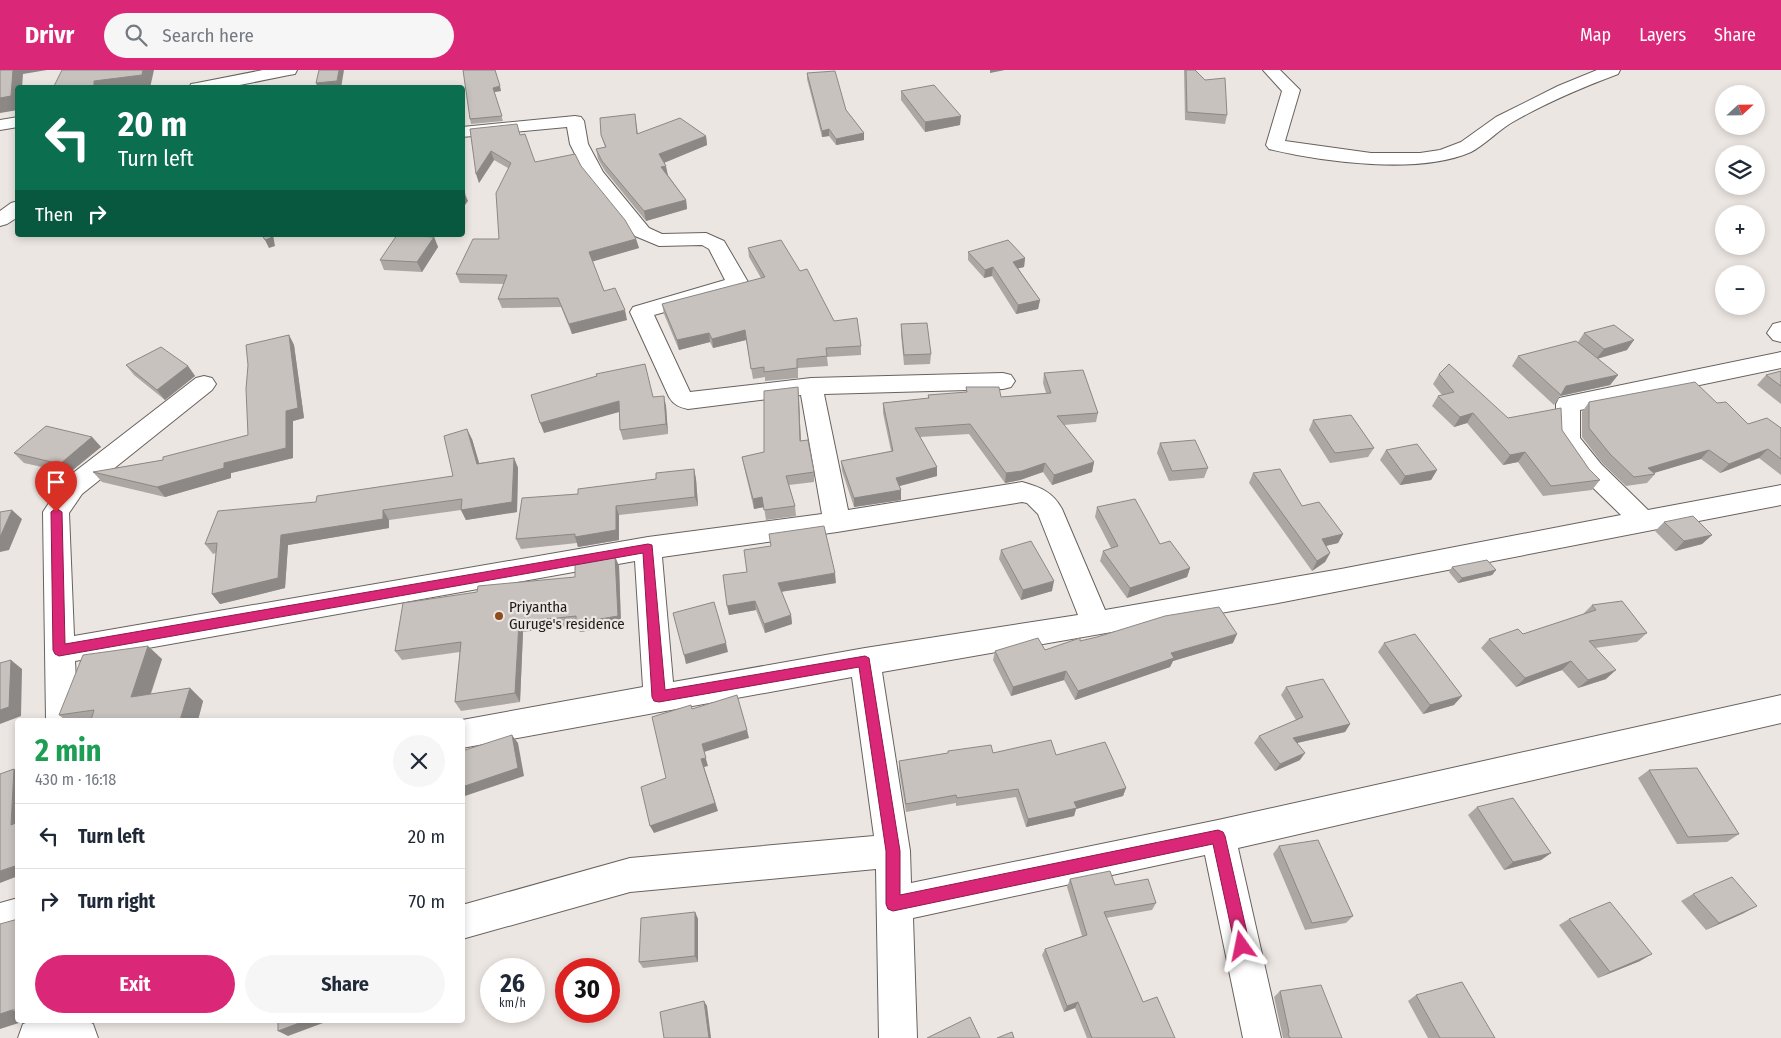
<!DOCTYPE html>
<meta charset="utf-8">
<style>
:root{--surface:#fff;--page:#f6f6f7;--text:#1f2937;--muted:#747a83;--line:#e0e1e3;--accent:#db2777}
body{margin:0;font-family:"Fira Sans Condensed",sans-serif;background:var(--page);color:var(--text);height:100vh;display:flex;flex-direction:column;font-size:19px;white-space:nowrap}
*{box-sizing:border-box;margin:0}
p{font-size:16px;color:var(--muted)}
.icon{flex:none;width:28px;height:28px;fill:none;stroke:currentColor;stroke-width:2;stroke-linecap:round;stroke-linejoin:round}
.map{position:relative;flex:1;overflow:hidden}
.sheet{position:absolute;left:15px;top:648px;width:450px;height:305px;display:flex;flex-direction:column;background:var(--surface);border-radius:5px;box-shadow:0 2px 8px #0003}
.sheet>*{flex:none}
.top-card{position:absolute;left:15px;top:15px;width:450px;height:152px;border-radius:5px;box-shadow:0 2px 8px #0003;background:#0b6e4f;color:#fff;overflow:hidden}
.needle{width:32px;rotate:68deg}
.tools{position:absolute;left:1715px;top:15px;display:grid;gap:10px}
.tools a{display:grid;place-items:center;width:50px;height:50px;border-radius:50%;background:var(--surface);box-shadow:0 2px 8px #0003;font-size:25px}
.speed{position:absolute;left:480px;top:888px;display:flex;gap:10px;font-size:25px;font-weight:700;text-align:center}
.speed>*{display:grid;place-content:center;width:65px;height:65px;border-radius:50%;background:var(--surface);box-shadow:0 2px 8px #0003;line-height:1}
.speed small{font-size:12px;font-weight:400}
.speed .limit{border:8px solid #d22;background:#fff;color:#111}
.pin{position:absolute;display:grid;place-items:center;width:42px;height:42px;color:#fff;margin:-51px -21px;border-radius:50% 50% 50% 0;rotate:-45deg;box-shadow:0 0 5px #0007}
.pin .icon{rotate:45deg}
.me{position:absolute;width:55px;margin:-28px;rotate:348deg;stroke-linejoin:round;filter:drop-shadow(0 0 4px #0008)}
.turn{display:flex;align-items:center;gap:18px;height:105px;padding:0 20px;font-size:22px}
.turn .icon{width:65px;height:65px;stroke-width:2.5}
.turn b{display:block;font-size:35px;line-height:42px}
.then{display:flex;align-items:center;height:48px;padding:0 20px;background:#0003;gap:10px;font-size:19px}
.round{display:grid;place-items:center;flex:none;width:52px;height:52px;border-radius:26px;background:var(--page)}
.head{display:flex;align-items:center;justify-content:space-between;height:85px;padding:0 20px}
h1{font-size:30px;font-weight:700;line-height:38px;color:#1e9e55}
.action{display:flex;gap:10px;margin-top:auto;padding:10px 20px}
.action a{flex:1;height:58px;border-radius:30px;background:var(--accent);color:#fff;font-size:20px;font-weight:700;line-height:58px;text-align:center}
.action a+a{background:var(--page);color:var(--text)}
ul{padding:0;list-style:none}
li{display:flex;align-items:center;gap:15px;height:65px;padding:0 20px;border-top:1px solid var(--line)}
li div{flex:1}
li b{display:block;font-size:19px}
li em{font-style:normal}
header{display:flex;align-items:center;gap:30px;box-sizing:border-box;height:70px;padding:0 25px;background:var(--accent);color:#fff}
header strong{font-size:24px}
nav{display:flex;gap:28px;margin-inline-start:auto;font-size:18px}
.search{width:350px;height:45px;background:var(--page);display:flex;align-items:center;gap:12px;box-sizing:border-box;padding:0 18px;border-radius:28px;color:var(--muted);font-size:19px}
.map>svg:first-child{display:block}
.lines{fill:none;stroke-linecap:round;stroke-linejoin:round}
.street-casing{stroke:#68625f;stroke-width:2}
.street{fill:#fff;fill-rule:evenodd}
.wall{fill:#aca7a3}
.shaded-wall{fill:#8c8885}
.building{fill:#c8c2be;stroke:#8c8885}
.route{fill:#db2777;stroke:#8e194d}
.poi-dot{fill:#8e4b1d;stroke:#ece6e2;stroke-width:2}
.labels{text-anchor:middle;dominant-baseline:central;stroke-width:4.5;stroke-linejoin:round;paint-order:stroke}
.poi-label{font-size:15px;fill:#1e1c1a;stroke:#ece6e2;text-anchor:start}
</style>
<header>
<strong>Drivr</strong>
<div class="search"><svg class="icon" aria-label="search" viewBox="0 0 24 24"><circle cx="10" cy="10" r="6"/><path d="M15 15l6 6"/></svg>Search here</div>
<nav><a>Map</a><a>Layers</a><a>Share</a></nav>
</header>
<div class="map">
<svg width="1781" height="968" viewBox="0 0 1781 968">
<rect width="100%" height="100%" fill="#ece6e2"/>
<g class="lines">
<!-- street casing -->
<g class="street-casing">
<g id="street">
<polygon points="263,0 297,0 295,4 289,5 225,18 189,18 191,14 197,13"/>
<path d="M1263,0h17l20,20 -15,51 86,12h49l20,-3 21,-8 35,-25 62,-31 39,-16h23l-2,4c-37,14 -73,29 -107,49 -13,8 -28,23 -40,29 -52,23 -148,10 -202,-3l-3,-4 16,-54z"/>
<path d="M575,46l6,1 3,4 4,23 15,28 46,56 13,6 44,-1 18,8 24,41 -3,5 -9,5 -82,23 36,77 121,-14 192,-5 8,2 4,6 -4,6 -8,2 -179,5 24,116 174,-28c18,5 31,10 40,27l43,101 236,-41 280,-54 -38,-37 -27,-39v-35l3,-6 222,-46v16l-201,42v28l21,26 47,46 133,-25v20l-503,98 -396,69 28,179 1,32 307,-63 563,-125v28l-543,125 43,190h-38l-38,-183 -292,63 4,120h-38l-3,-169 -246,23 -168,47v-34l168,-47 244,-22 -22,-159 -390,71v-28l181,-33 -8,-126 -560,100 3,59h-32l-3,-208 21,-32 132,-102 8,-2 8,2 4,6 -4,6 -130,104 -13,19 5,123 574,-99 174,-23 -21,-119 -113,14c-9,-2 -14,-4 -19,-12l-39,-85 3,-5 92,-27 -16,-31 -7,-4 -43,1 -24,-10 -50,-62 -15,-30 -3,-17 -105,10v-10zM1022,432l5,1 11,11 40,101 -213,33 -192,34 -11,-125 175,-25z"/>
<polygon points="18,47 18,57 0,60 0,50"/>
<polygon points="18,131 18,147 7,154 0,156 0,141 11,133"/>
<polygon points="1781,252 1781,272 1773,270 1767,263 1773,254"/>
<polygon points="18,828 18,864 0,869 0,833"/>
<polygon points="34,950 85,950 93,954 98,968 18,968 23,954"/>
</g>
</g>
<!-- street -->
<use href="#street" class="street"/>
</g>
<!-- wall -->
<g class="wall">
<polygon points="463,0 501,21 494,22 503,51 471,54 470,49"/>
<polygon points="1184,0 1195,0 1227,45 1225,54 1185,50"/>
<polygon points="807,3 846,40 864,63 864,70 836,75 829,66 822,67 807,9"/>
<polygon points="901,21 960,55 925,62 901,30"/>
<polygon points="635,44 638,64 706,66 707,75 664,93 668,105 686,130 687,139 646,151 605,101 598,89 596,79 605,77 601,65"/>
<polygon points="470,59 520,65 535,92 581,96 636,169 639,178 592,191 604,221 627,250 572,264 561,237 502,238 498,229 504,214 460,213 456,204 499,169 508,98 494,90 479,113"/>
<polygon points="434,167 438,177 422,202 384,200 380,190"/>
<polygon points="748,178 800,201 834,251 861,276 861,285 827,287 828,296 798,298 798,308 765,311 765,307 753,309 746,270 713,278 710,272 679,280 664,244 662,234 761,208 749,187"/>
<polygon points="968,182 1025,188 1024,197 1018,198 1040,230 1038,239 1016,244 992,206 984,208 968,190"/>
<polygon points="901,254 931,284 930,294 904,295 901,264"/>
<polygon points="1584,263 1627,280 1597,289 1618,305 1610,315 1560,326 1554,335 1512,296 1518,286 1578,272"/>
<polygon points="289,265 294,275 304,348 293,351 293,388 231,403 231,408 165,427 102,412 93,402 163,390 248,365"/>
<polygon points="126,295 188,296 195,306 165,330 134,305"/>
<polygon points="1781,301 1781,334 1757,315 1766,305"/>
<polygon points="1044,303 1098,343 1096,352 1064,355 1094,392 1092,402 1052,415 1043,402 1020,410 1005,413 969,364 920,367 937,397 937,406 899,416 901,430 854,437 842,401 841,391 891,381 883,343 883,333 928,328 928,325 966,323 966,317 1001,327 1046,323 1043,313"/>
<polygon points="1439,304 1508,348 1562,360 1589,399 1600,410 1592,420 1543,426 1518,392 1503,395 1467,353 1454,357 1432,336 1438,326 1442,325 1433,314"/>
<polygon points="798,317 801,370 814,402 814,412 789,415 795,436 796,446 766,450 764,437 754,439 744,397 742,387 764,382"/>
<polygon points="653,327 666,336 668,364 623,370 620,360 619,342 544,363"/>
<polygon points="1589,332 1717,333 1748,354 1781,358 1781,405 1759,388 1720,403 1701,389 1653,403 1655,404 1647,413 1626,416 1602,393 1582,367 1582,342"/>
<polygon points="1313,350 1374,378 1368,387 1330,393 1309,360"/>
<polygon points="92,367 101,377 69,403 24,393 14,383"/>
<polygon points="472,369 479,393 514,388 518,398 517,442 466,450 461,440 389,450 389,458 288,475 285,518 220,534 212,524 216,483 213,484 205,474 453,406"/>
<polygon points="1160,373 1208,398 1204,408 1169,411 1157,383"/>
<polygon points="1386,380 1437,400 1431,410 1400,415 1380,390"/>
<polygon points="694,399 696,409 698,436 619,445 619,470 578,477 577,473 521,479 516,469 578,424 656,409"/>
<polygon points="1253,403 1343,464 1338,473 1326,476 1330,483 1325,492 1312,501 1249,413"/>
<polygon points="1097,437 1160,474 1190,498 1187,507 1127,528 1100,491 1103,481 1111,478 1095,447"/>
<polygon points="1664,452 1712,465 1702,474 1675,481 1655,461"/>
<polygon points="1001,480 1052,521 1021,530 999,489"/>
<polygon points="619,496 621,555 580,562 577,555 523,562 520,632 461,641 455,632 460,582 402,590 395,581 477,522 575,507"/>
<polygon points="1452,497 1496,500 1492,505 1458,513 1449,502"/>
<polygon points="723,505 836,513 781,522 791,545 792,554 765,563 756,540 729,545"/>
<polygon points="1592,535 1647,563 1637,572 1595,578 1606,609 1578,618 1562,600 1516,617 1481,578 1489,569 1523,564 1583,544"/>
<polygon points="1080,571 1233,573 1173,591 1170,597 1075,630 1064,610 1011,626 993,590 995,581 1045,580"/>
<polygon points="1384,573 1454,635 1423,644 1378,582"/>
<polygon points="162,589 151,624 190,618 203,631 198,650 65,650 59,645"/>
<polygon points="1286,617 1350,654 1345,662 1297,673 1300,690 1275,701 1254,673 1259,666 1296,650 1281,625"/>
<polygon points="948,681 1056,685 1126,718 1123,726 1076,739 1074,746 1026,757 1016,727 956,736 956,733 906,742 899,700 899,691 948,683"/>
<polygon points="1649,700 1739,764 1727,772 1677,774 1638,708"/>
<polygon points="1477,737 1551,783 1541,790 1504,800 1468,745"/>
<polygon points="1279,776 1353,846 1346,853 1305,860 1273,784"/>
<polygon points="1070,809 1115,815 1156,833 1152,840 1106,848 1143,932 1175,968 1087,968 1075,938 1064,942 1042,885 1045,879 1082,866 1067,817"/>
<polygon points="1693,824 1744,843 1706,860 1681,831"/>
<polygon points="695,842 698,849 698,892 643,898 639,892"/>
<polygon points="1569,849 1640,891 1598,908 1559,855"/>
<polygon points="1280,921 1342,968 1283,968 1274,927"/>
<polygon points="1416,925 1495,968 1428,968 1408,931"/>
</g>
<!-- shaded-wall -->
<g class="shaded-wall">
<polygon points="13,0 47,0 23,4 22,18 18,18 18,40 0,43 0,28"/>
<polygon points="143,0 154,0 150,18 94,18 94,11"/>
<polygon points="339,0 344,0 341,18 318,18 316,13"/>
<polygon points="990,0 1005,0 990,3"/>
<polygon points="500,16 501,21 494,22 493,18"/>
<polygon points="961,46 960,55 925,62 925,52"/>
<polygon points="829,59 829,66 822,67 822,61"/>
<polygon points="864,63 864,70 836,75 836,69"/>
<polygon points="706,66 707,75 661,94 659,84"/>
<polygon points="491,81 494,90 479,113 476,104"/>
<polygon points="666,96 668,106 661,97"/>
<polygon points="465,124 468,131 462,139 462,128"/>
<polygon points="686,130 687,139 646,151 644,141"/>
<polygon points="270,165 273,165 275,176 269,178 265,170"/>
<polygon points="434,167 438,177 422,202 417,192"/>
<polygon points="636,169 639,178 591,192 589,182"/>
<polygon points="1025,188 1024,197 1012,200 1013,192"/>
<polygon points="993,197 992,206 984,208 985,200"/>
<polygon points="1040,230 1038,239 1016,244 1018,235"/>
<polygon points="625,240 627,250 572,264 569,254"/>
<polygon points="745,260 746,270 713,278 712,269"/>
<polygon points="709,263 710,272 679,280 677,270"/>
<polygon points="289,265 294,275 304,348 293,351 293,388 231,403 231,408 165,427 157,417 224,393 286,341"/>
<polygon points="1634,270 1627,280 1596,289 1604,279"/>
<polygon points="188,296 195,306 165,330 157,320"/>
<polygon points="1618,305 1610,315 1560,326 1566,316"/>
<polygon points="798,317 799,327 801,380 800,371"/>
<polygon points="664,326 666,336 668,364 666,354"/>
<polygon points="619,331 622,341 544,363 540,353"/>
<polygon points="1473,343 1467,353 1454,357 1460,347"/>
<polygon points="467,359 472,369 482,403 477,394"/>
<polygon points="92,367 101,377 69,403 60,394"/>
<polygon points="1768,379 1759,388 1720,403 1729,394"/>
<polygon points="1709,380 1701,389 1644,406 1648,398"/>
<polygon points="1525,382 1518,392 1503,395 1510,385"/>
<polygon points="514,388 518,398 517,442 466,450 461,440"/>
<polygon points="1094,392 1092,402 1052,415 1054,405"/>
<polygon points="1045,393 1043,402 1020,410 1005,413 1006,403"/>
<polygon points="937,397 937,406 896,417 896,408"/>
<polygon points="694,399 696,409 698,436 695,427"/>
<polygon points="1437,400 1431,410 1400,415 1405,406"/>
<polygon points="901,420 901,430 854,437 854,428"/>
<polygon points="762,427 764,437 754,439 753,429"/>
<polygon points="616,436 619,445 619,470 578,477 575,467"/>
<polygon points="12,440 22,449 9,480 0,482 0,467"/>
<polygon points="383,440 389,450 389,458 288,475 285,518 220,534 212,524 281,465"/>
<polygon points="1343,464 1338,473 1317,478 1322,469"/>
<polygon points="1712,465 1702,474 1675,481 1684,471"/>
<polygon points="1330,483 1325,492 1312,501 1317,491"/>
<polygon points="615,486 619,496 621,555 580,562 576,553"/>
<polygon points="1190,498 1187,507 1127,528 1130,518"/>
<polygon points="1496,500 1492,505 1458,513 1462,508"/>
<polygon points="835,503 836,513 779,522 778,513"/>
<polygon points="1054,511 1052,521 1021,530 1023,520"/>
<polygon points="755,531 756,540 729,545 727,536"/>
<polygon points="791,545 792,554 765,563 764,554"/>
<polygon points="519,552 523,562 520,632 515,623"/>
<polygon points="1237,564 1233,573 1173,591 1170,597 1075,630 1078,621 1171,583"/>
<polygon points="726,573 728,582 686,594 684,585"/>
<polygon points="148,576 162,589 145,640 131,627"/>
<polygon points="11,590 22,599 21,646 0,654 0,640"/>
<polygon points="1571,591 1562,600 1516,617 1525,608"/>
<polygon points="1616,600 1606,609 1578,618 1588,610"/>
<polygon points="1066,601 1064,610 1011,626 1013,617"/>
<polygon points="190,618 203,631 198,650 180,650"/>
<polygon points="1462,626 1454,635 1423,644 1430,635"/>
<polygon points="1350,654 1345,662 1288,675 1293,668"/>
<polygon points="747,660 749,668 704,682 708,696 704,697 718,741 654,763 650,756 701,689 702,674"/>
<polygon points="512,665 518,673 524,706 462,727 462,717"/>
<polygon points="1305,683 1300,690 1275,701 1280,694"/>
<polygon points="14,699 18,701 18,759 11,755"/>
<polygon points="1126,718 1123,726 1076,739 1074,746 1026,757 1028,749 1074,732"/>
<polygon points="1551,783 1541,790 1504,800 1513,792"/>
<polygon points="18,795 18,806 0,813 0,801"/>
<polygon points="1757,836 1744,843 1706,860 1719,853"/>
<polygon points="695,842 698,849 698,892 695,886"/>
<polygon points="1652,884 1640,891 1598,908 1610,902"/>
<polygon points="704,931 707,936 711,968 709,968"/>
<polygon points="1078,932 1075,938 1064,942 1067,936"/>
<polygon points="12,940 18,942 18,950 28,950 0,959 0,944"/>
<polygon points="307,950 331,950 288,966 278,961"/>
</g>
<!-- building -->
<g class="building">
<polygon points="0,0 13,0 11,26 0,28"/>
<polygon points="62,0 143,0 142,5 94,11 94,18 53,18"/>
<polygon points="319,0 339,0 337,11 316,13"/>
<polygon points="463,0 495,0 500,16 493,18 502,46 470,49"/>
<polygon points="1186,0 1195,0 1205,10 1225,8 1227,45 1187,42"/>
<polygon points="835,1 846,40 864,63 836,69 829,59 822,61 807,3"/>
<polygon points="934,15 961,46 925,52 901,21"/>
<polygon points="635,44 637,64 680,48 706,66 659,84 666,96 661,97 686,130 644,141 602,91 596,79 606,77 601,65 600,48"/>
<polygon points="517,54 520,65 525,64 535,92 575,84 581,96 625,150 636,169 589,182 604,221 615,218 625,240 569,254 558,228 498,229 507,205 456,204 473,169 499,169 496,123 511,93 491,81 476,104 470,59"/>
<polygon points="462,117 465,124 462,128"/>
<polygon points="262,165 270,165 271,168 265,170"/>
<polygon points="397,165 434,167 417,192 380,190"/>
<polygon points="781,170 800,201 807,199 834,251 857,248 861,276 826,278 827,286 797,289 797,298 764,302 764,297 751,299 745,260 712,269 709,263 677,270 662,234 765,207 748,178"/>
<polygon points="1008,170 1025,188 1013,192 1040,230 1018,235 993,197 985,200 968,182"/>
<polygon points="927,253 931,284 904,285 901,254"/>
<polygon points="1614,255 1634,270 1604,279 1584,263"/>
<polygon points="289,265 298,338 286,341 286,378 224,393 224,398 157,417 93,402 163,390 163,387 248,365 246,319 248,295 246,275"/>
<polygon points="1576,271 1618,305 1566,316 1561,325 1518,286"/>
<polygon points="161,277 188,296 157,320 126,295"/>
<polygon points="645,294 653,327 664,326 666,354 620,360 619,331 540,353 531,325 597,306 596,304"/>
<polygon points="1449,294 1508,348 1561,338 1562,360 1589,399 1600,410 1551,416 1525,382 1510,385 1473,343 1460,347 1438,326 1454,322 1439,304"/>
<polygon points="1083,300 1098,343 1057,346 1094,392 1054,405 1045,393 1022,401 1006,403 970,354 915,358 937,397 896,408 901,420 854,428 841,391 893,381 883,333 929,328 928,325 967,322 966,317 999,317 1001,327 1051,323 1044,303"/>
<polygon points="1781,301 1781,316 1766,305"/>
<polygon points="1695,312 1717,333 1726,332 1748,354 1767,348 1781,358 1781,389 1768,379 1729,394 1709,380 1648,398 1655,404 1634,407 1610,384 1589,358 1589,332"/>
<polygon points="798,317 800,371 808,370 814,402 786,406 795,436 764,440 762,427 753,429 742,387 764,382 764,321"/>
<polygon points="1351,345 1374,378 1335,383 1313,350"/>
<polygon points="46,356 92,367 60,394 14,383"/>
<polygon points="467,359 477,394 514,388 512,432 461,440 462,429 383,440 383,449 281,465 278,508 212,524 217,473 205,474 218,441 316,432 317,426 453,406 444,366"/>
<polygon points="1195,370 1208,398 1172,401 1160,373"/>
<polygon points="1417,374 1437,400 1405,406 1386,380"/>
<polygon points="694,399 695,427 616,436 616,460 575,467 575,464 516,469 522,428 578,424 578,419 656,409 656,403"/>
<polygon points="1280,399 1302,436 1319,432 1343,464 1322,469 1330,483 1317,491 1253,403"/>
<polygon points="1135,429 1160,474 1170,471 1190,498 1130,518 1103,481 1118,476 1097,437"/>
<polygon points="12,440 0,467 0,442"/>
<polygon points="1693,446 1712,465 1684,471 1664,452"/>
<polygon points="824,456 835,503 778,513 791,545 764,554 755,531 727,536 723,505 747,502 744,480 771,476 769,464"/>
<polygon points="1031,471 1054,511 1023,520 1001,480"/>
<polygon points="615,486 618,546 576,553 576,546 519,552 515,623 455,632 461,572 395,581 403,533 477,522 478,516 575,507 575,493"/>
<polygon points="1487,490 1496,500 1462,508 1452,497"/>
<polygon points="1622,531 1647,563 1589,571 1616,600 1588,610 1571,591 1525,608 1489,569 1518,559 1523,564 1596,540 1592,535"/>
<polygon points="714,532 726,573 684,585 673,543"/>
<polygon points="1219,537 1237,564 1171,583 1174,588 1078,621 1066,601 1013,617 995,581 1038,568 1045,580 1080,568 1080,571 1097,567 1165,546"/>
<polygon points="1415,564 1462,626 1430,635 1384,573"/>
<polygon points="148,576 131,627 190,618 180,650 91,650 94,640 59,645 83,585"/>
<polygon points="11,590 9,637 0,640 0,593"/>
<polygon points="1323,609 1350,654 1293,668 1305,683 1280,694 1259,666 1303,647 1286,617"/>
<polygon points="737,625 747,660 702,674 706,688 701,689 715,733 650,756 641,717 666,708 652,647 691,635 692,639"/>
<polygon points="512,665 518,698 462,717 462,681"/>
<polygon points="1051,670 1056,685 1105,672 1126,718 1074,732 1077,738 1028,749 1018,719 957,728 956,725 906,734 899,691 948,683 948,681 991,675 993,683"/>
<polygon points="1697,698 1739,764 1688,767 1649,700"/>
<polygon points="14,699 11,755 18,752 18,795 0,801 0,704"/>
<polygon points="1513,728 1551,783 1513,792 1477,737"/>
<polygon points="1318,770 1353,846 1312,853 1279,776"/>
<polygon points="1110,801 1115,815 1148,809 1156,833 1104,842 1143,932 1157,927 1175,968 1092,968 1078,932 1067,936 1045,879 1087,865 1070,809"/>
<polygon points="1732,807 1757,836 1719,853 1693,824"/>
<polygon points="1610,832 1652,884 1610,902 1569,849"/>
<polygon points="695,842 695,886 639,892 641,848"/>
<polygon points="18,849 18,940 12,940 0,944 0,854"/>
<polygon points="1462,912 1495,968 1440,968 1416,925"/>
<polygon points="1321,915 1342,968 1290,968 1288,964 1289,962 1280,921"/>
<polygon points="704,931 709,968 664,968 660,942"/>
<polygon points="970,947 980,968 927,968"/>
<polygon points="278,950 307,950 278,961"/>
<polygon points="1012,962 1014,968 997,968"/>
</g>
<!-- route -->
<polygon class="route" points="56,438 62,442 65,574 648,474 652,475 665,620 865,586 869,588 900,781 900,825 1218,760 1223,762 1225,766 1250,876 1247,882 1242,884 1237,882 1235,876 1213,774 893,841 888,839 886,834 886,781 859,597 659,632 654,631 652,627 643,483 59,586 55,584 53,580 51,442"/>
<!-- markers -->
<circle class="poi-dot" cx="499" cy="546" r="5"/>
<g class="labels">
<!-- poi labels -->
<g class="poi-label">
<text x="509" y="537">Priyantha<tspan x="509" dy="17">Guruge's residence</tspan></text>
</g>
</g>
</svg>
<div class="tools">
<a><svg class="needle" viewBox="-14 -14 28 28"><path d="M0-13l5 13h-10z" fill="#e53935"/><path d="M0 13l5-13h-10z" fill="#747a83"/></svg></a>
<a><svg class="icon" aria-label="layers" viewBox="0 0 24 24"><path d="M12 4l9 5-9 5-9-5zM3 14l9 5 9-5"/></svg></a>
<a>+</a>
<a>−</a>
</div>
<div class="speed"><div>26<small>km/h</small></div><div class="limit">30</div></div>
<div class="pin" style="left:56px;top:442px;background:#d93025"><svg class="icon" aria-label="arrive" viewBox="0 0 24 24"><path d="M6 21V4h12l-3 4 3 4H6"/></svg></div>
<svg class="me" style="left:1242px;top:876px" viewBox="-20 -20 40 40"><path d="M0-17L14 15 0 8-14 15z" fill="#db2777" stroke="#fff" stroke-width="4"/></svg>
<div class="top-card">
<div class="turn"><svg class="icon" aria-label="left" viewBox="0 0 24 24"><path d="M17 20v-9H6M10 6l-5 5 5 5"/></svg><div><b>20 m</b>Turn left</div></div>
<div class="then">Then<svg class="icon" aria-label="right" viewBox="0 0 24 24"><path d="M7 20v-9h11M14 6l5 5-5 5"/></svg></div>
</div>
<section class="sheet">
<div class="head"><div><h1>2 min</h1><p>430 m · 16:18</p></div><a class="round"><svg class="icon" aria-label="close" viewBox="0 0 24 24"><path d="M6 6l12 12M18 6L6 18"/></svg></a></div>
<ul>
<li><svg class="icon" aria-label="left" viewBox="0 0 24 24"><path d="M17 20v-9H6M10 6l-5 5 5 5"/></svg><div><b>Turn left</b></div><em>20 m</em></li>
<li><svg class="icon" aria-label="right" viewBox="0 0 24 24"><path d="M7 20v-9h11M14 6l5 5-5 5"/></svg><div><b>Turn right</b></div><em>70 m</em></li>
</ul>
<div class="action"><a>Exit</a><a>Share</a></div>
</section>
</div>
